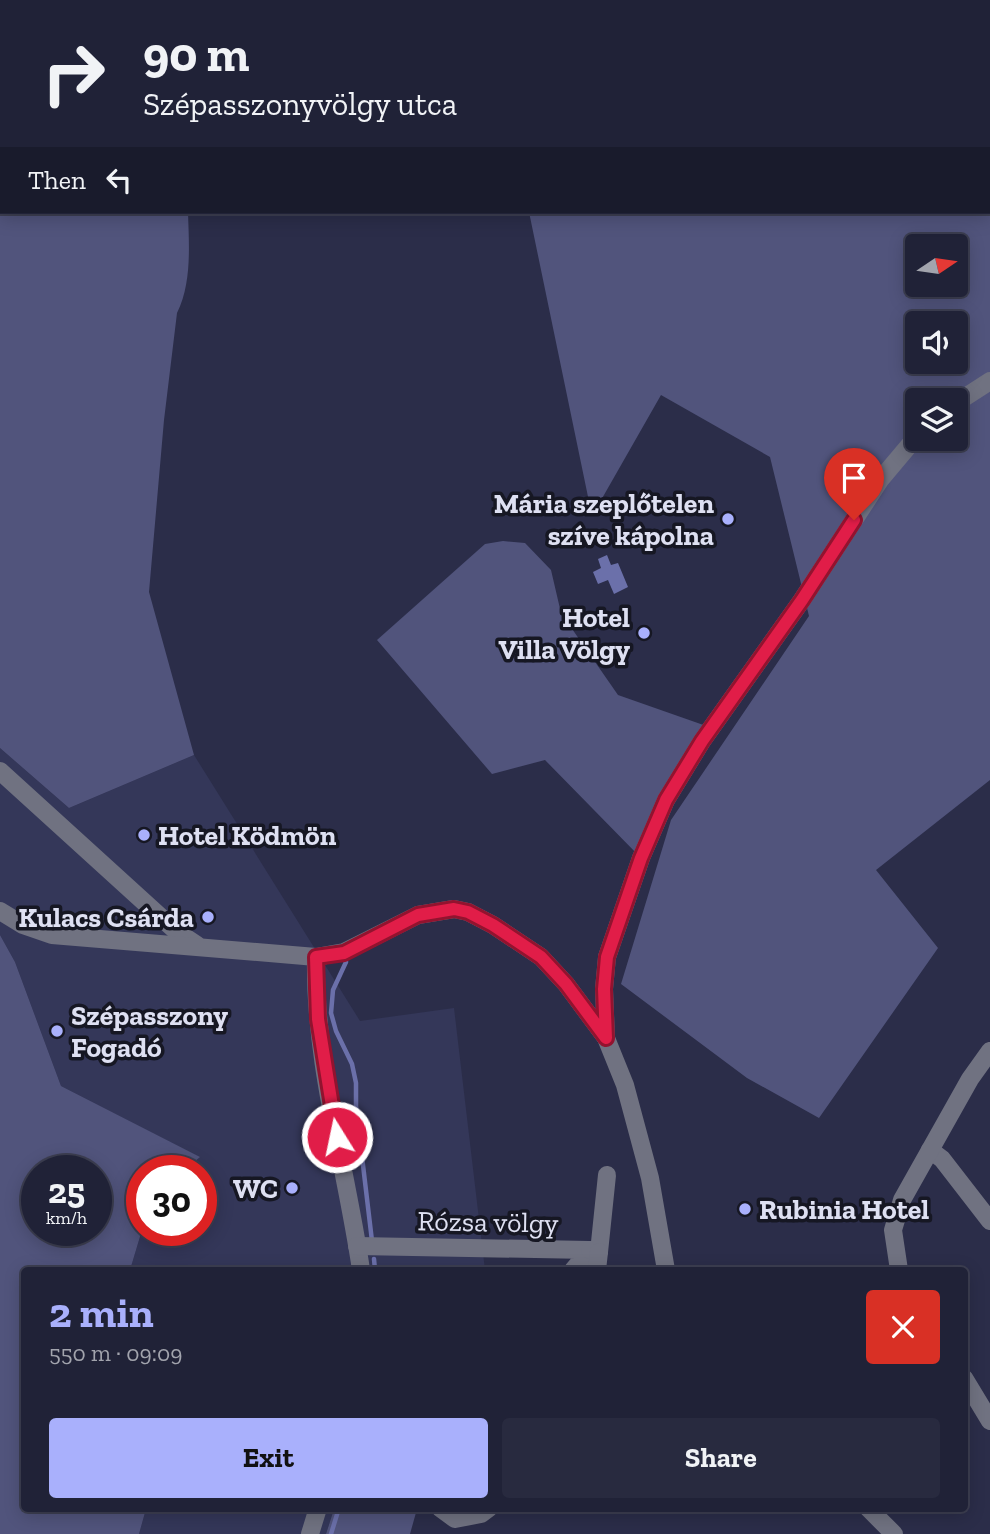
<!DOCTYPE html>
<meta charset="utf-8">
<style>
:root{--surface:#202237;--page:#282a3f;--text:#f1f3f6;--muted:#a2a4ad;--line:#3d3f52;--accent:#a9b0fc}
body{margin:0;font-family:"Zilla Slab",serif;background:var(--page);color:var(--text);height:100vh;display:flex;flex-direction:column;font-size:26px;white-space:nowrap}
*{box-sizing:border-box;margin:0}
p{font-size:23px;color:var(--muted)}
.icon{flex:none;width:38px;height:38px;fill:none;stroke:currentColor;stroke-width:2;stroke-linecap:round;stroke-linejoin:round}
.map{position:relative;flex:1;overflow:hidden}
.details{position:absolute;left:21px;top:1267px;width:947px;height:245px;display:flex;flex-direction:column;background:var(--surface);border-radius:7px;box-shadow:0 4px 18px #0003,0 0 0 2px var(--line)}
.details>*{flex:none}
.banner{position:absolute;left:0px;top:0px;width:990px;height:214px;box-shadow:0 4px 18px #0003,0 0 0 2px var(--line);background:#202237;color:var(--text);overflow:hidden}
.needle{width:46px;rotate:77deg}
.tools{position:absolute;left:905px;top:234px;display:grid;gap:14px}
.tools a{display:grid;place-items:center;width:63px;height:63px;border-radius:7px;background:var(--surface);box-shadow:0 4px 18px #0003,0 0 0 2px var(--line);font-size:35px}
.speed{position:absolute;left:21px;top:1155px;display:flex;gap:14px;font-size:35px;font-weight:700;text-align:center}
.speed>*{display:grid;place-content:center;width:91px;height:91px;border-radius:50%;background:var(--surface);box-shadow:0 4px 18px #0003,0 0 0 2px var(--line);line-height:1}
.speed small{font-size:18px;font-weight:400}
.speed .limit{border:10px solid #d22;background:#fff;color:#111}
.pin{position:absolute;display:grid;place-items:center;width:60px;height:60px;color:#fff;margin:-72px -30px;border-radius:50% 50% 50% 0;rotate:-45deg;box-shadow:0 0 7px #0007}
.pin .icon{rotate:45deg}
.me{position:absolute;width:77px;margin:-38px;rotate:350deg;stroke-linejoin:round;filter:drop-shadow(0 0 5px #0008)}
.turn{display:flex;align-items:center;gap:24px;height:147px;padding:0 28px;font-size:32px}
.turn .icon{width:91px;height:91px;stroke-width:2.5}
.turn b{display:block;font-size:49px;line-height:60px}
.then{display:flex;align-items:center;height:66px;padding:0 28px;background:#0003;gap:14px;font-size:26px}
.round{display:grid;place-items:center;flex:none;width:74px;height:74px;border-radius:7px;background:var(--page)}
.summary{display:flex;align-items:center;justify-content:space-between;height:119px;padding:0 28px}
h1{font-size:42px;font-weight:700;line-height:52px;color:var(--accent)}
.action{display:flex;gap:14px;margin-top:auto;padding:14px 28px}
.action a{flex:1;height:80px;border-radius:7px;background:var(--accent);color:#111;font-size:28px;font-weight:700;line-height:80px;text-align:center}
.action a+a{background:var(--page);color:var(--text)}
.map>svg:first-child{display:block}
.built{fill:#343759}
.green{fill:#51547c;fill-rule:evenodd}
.water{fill:#6b70aa}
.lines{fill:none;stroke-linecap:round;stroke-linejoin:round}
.stream{stroke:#6b70aa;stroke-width:4.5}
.minor{stroke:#707281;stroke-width:18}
.route-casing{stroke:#92132f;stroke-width:18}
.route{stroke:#e11d48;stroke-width:12}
.poi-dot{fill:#a9b0fc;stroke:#161723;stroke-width:2.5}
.labels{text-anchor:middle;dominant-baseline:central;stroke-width:7;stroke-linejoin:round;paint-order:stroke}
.poi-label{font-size:28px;font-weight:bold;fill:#dee0f2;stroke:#161723;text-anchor:end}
.street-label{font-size:28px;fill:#dee0f2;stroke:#161723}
</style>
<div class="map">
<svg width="990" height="1534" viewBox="0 0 990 1534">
<rect width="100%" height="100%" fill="#2b2d49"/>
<!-- built -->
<g class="built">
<polygon points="0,748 69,808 194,755 360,1021 454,1008 485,1270 130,1270 142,1230 201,1230 201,1171 183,1171 199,1157 61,1086 15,962 0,935"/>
<polygon points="146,1509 334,1509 326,1534 139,1534"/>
</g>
<!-- green -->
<g class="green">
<path d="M0,0l144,2h-142v210h186c1,33 4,71 -11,101l-13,107 -15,172 45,163 -125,53 -69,-60z"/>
<path d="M674,0h316v780l-114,90 62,78 -119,170 -72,-40 -126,-94 50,-164 138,-204 -39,-159 -109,-62 -69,121 -63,-304h460v-210zM917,247h39v38h-39zM917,324h39v38h-39zM917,401h39v38h-39z"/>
<polygon points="503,541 525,543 551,570 561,613 618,695 712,728 641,858 545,760 492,774 377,640 485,544"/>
<path d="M0,935l15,27 46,124 139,71 -17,14h-41v59l-12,40h-106v238l122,1 -7,25h-139zM37,1171h59v59h-59z"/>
<polygon points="334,1509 334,1508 417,1509 410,1534 326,1534"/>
</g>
<!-- water -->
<polygon class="water" points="607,555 611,565 618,563 628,587 614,594 608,580 598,584 593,572 601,568 598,559"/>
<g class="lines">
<!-- stream -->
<g class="stream">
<polyline points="346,962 333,990 331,1013 336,1031 352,1064 356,1083 356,1106 372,1241"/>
<polyline points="374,1259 375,1270"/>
<polyline points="331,1534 339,1508"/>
</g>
<!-- minor -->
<g class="minor">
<polyline points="956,403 990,381"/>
<polyline points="0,771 176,931 197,945"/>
<polyline points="0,911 23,925 52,935 316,957 344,952 418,915 454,909 468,912 493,925 541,957 566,984 606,1038 625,1085 650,1178 666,1270"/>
<path d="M316,957c-2,106 30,209 45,313"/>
<polyline points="606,1038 604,989 607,957 641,858 666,800 702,741 802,600 880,480 917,436"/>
<polyline points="930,1150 942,1159 990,1221"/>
<polyline points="357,1246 590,1250 573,1270"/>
<polyline points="590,1250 599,1252 607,1175"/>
<polyline points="597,1270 599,1252"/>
<polyline points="899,1270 893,1230 902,1200 970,1079 990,1051"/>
<polyline points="964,1378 990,1421"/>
<polyline points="440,1508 455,1519 481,1514 489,1508"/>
<polyline points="868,1508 894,1534"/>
<polyline points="310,1534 318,1508"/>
</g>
</g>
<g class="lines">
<!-- route casing -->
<g class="route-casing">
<polyline id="route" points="337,1137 318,1019 316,957 344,953 418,915 454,909 468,912 493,925 541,957 566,984 606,1038 604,989 607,957 641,858 666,800 702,741 802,600 854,520"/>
</g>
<!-- route -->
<use href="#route" class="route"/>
</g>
<!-- markers -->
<g class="poi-dot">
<circle cx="728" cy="519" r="7"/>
<circle cx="644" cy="633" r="7"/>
<circle cx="144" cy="835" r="7"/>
<circle cx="208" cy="917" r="7"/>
<circle cx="57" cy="1031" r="7"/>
<circle cx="292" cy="1188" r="7"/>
<circle cx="745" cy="1209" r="7"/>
</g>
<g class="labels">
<!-- poi labels -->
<g class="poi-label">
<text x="714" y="503">Mária szeplőtelen<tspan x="714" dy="32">szíve kápolna</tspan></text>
<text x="630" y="617">Hotel<tspan x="630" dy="32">Villa Völgy</tspan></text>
<text x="158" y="835" text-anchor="start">Hotel Ködmön</text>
<text x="194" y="917">Kulacs Csárda</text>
<text x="71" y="1015" text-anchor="start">Szépasszony<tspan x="71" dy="32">Fogadó</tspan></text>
<text x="278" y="1188">WC</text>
<text x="759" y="1209" text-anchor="start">Rubinia Hotel</text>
</g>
<!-- street labels -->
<g class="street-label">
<text transform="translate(488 1222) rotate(1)">Rózsa völgy</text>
</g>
</g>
</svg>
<div class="tools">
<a><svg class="needle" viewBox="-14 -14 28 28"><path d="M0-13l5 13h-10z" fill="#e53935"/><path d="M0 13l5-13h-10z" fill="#a2a4ad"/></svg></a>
<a><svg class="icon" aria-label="sound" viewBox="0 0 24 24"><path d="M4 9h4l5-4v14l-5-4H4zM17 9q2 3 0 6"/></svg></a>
<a><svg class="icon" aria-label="layers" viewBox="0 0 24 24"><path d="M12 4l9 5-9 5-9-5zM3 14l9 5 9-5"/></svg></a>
</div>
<div class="speed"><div>25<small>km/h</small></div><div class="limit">30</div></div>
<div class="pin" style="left:854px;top:520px;background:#d93025"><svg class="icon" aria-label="arrive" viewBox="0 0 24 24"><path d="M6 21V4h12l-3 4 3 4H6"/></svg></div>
<svg class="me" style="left:337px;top:1137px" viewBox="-20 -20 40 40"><circle r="17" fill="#e11d48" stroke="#fff" stroke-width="3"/><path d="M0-11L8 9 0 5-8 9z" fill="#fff"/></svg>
<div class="banner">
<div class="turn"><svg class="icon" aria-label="right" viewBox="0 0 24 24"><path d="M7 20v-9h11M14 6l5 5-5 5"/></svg><div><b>90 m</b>Szépasszonyvölgy utca</div></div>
<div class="then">Then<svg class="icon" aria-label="left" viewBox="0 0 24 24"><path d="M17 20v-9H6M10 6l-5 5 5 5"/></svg></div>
</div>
<section class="details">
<div class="summary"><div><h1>2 min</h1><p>550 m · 09:09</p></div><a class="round" style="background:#d93025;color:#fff"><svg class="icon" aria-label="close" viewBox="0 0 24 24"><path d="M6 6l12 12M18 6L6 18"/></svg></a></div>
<div class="action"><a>Exit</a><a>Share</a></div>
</section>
</div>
